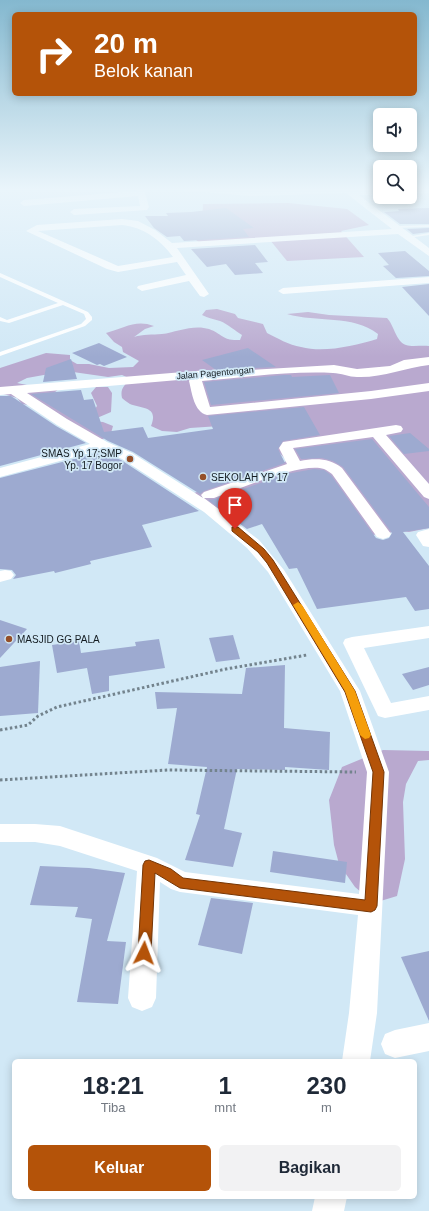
<!DOCTYPE html>
<html lang="id">
<style>
:root{--surface:#fff;--page:#f2f2f3;--text:#1f2937;--muted:#747a83;--accent:#b45309}
body{margin:0;font-family:Arial,sans-serif;background:var(--page);color:var(--text);height:100vh;display:flex;flex-direction:column;font-size:15px;white-space:nowrap}
*{box-sizing:border-box;margin:0}
p{font-size:13px;color:var(--muted)}
.icon{flex:none;width:22px;height:22px;fill:none;stroke:currentColor;stroke-width:2;stroke-linecap:round;stroke-linejoin:round}
.map{position:relative;flex:1;overflow:hidden}
.side{position:absolute;left:12px;top:1059px;width:405px;height:140px;display:flex;flex-direction:column;background:var(--surface);border-radius:6px;box-shadow:0 2px 10px #0003}
.side>*{flex:none}
.banner{position:absolute;left:12px;top:12px;width:405px;height:84px;border-radius:6px;box-shadow:0 2px 10px #0003;background:#b45309;color:#fff;overflow:hidden}
.fabs{position:absolute;left:373px;top:108px;display:grid;gap:8px}
.fabs a{display:grid;place-items:center;width:44px;height:44px;border-radius:6px;background:var(--surface);box-shadow:0 2px 10px #0003;font-size:20px}
.pin{position:absolute;display:grid;place-items:center;width:34px;height:34px;color:#fff;margin:-41px -17px;border-radius:50% 50% 50% 0;rotate:-45deg;box-shadow:0 0 4px #0007}
.pin .icon{rotate:45deg}
.me{position:absolute;width:44px;margin:-22px;rotate:3deg;stroke-linejoin:round;filter:drop-shadow(0 0 3px #0008)}
.turn{display:flex;align-items:center;gap:14px;height:84px;padding:0 16px;font-size:18px}
.turn .icon{width:52px;height:52px;stroke-width:2.5}
.turn b{display:block;font-size:28px;line-height:34px}
.eta{display:flex;justify-content:space-evenly;align-items:center;height:68px;text-align:center}
.eta b{font-size:24px;font-weight:600;line-height:28px}
.primary-button{display:flex;gap:8px;margin-top:auto;padding:8px 16px}
.primary-button a{flex:1;height:46px;border-radius:6px;background:var(--accent);color:#fff;font-size:16px;font-weight:600;line-height:46px;text-align:center}
.primary-button a+a{background:var(--page);color:var(--text)}
.map>svg:first-child{display:block}
.green{fill:#b9a9cf}
.building{fill:#9daad0}
.lines{fill:none;stroke-linecap:round;stroke-linejoin:round}
.path{stroke:#73838d;stroke-width:3;stroke-dasharray:2.5 2.5;stroke-linecap:butt}
.lane{fill:#fff;fill-rule:evenodd}
.street{fill:#fff;fill-rule:evenodd}
.route{fill:#b45309;stroke:#753606}
.slow{fill:#f59e0b}
.poi-dot{fill:#954f29;stroke:#d1e8f6;stroke-width:1.5}
.labels{text-anchor:middle;dominant-baseline:central;stroke-width:3.5;stroke-linejoin:round;paint-order:stroke}
.far-street-label{font-size:9px;fill:#141c21;stroke:#d1e8f6}
.poi-label{font-size:10px;fill:#141c21;stroke:#d1e8f6;text-anchor:start}
</style>
<div class="map">
<svg width="429" height="1211" viewBox="0 0 429 1211">
<rect width="100%" height="100%" fill="#d1e8f6"/>
<!-- green -->
<g class="green">
<polygon points="288,203 347,209 369,225 341,231 364,257 287,261 270,240 202,244 187,234 202,226 203,204"/>
<path d="M217,309l18,5 3,4 25,6 4,9c10,5 22,12 34,14 23,6 53,-1 76,-8l1,-5c-26,-20 -61,-11 -91,-20l21,-2 21,3 58,3c7,7 9,24 19,27 6,2 16,0 23,1v182l-20,4 -8,-1 -65,9 -105,-23 -37,-24 93,-32 -37,-40 -30,5 -30,2 -13,4 -15,-1 -11,-5c8,-20 -9,-17 -21,-22 -3,-2 -6,-4 -8,-6 -2,-9 2,-13 9,-19l-9,-4 -14,2 -42,-6 -39,7 -10,5 10,2 34,2 -7,6 39,19 4,-6 -6,-13 5,-6h12l4,6 -1,19 -21,9 13,1 10,4 -2,7 -8,6 -14,1 -53,-34 -14,-2 -5,-6 -17,-5v-25l46,-15 24,2v5l7,4h12l20,4 24,-1 6,-6 -16,-9 -1,-5 -8,-5 -8,-9c18,-5 30,-14 48,-7l-9,3 -11,8c9,-3 18,-2 28,-3 14,-2 32,-10 47,-5 14,5 13,12 31,11l2,-5c-7,-4 -14,-11 -22,-14 -6,-2 -12,-3 -18,-6l4,-5z"/>
<polygon points="383,750 429,751 429,760 418,761 406,784 403,802 405,859 397,896 374,903 355,887 339,864 334,845 329,800 342,767"/>
</g>
<!-- building -->
<g class="building">
<polygon points="226,208 254,228 243,229 249,237 184,241 180,236 167,237 154,228 145,216 168,216 166,213 191,212"/>
<polygon points="429,208 429,224 400,224 384,212 399,211 398,209"/>
<polygon points="429,228 429,232 413,234 407,229"/>
<polygon points="255,245 268,262 255,263 263,273 235,275 226,264 207,267 191,249"/>
<polygon points="405,251 429,271 429,276 396,278 383,266 389,265 378,253"/>
<polygon points="429,284 429,316 402,287"/>
<polygon points="99,343 127,357 104,366 100,364 97,365 72,353"/>
<polygon points="248,348 276,367 216,370 202,360"/>
<polygon points="71,359 77,379 43,382 46,368"/>
<polygon points="284,375 291,375 292,377 330,375 339,393 211,405 204,382"/>
<polygon points="81,390 84,400 93,399 104,432 143,427 148,438 213,429 208,416 304,407 320,435 283,441 278,449 285,463 204,491 200,494 133,452 108,441 31,394"/>
<polygon points="0,396 11,396 56,426 86,443 0,466"/>
<polygon points="410,433 429,449 429,451 404,454 389,436"/>
<polygon points="372,439 429,507 429,528 403,532 429,566 429,609 415,611 406,597 317,609 297,568 289,569 262,524 247,529 208,500 215,499 286,474 314,469 324,470 331,475 376,538 383,540 389,538 392,533 343,467 333,461 322,458 301,459 295,449"/>
<polygon points="101,452 121,460 199,511 142,525 152,547 90,561 91,564 55,573 54,571 13,579 16,575 12,570 0,569 0,478"/>
<polygon points="0,620 27,629 0,658"/>
<polygon points="233,635 240,659 216,662 209,638"/>
<polygon points="159,639 165,668 109,676 109,691 92,694 87,668 57,673 52,645 79,641 81,653 136,646 135,642"/>
<polygon points="40,661 38,713 0,716 0,667"/>
<polygon points="285,665 284,728 330,732 329,770 285,767 285,770 237,769 224,829 242,833 233,867 185,860 200,815 196,814 207,767 168,764 177,708 157,709 155,692 242,694 246,668"/>
<polygon points="429,667 429,685 413,690 402,674"/>
<polygon points="273,851 347,862 345,883 270,872"/>
<polygon points="40,866 89,868 125,873 107,941 126,942 118,1004 77,1002 92,919 75,917 78,907 30,905"/>
<polygon points="211,898 253,903 242,954 198,945"/>
<polygon points="429,951 429,1021 401,957"/>
</g>
<g class="lines">
<!-- path -->
<g class="path">
<polyline points="0,730 28,725 38,716 57,707 226,669 307,655"/>
<polyline points="0,780 168,770 356,772"/>
</g>
<!-- lane -->
<g class="lane">
<polygon points="429,225 429,227 395,228 393,227 395,226"/>
<polygon points="429,233 429,235 408,238 406,237"/>
<polygon points="0,273 88,312 92,317 92,320 85,326 0,356 0,352 81,324 86,319 84,314 63,305 9,323 0,321 0,317 7,320 58,303 0,277"/>
</g>
<!-- street -->
<g class="street">
<polygon points="138,188 146,188 145,193 149,207 147,210 74,215 70,212 74,209 140,206 138,196 24,206 20,203 24,200 137,191"/>
<path d="M175,188h35l40,2 91,-2 39,1v6h-21l70,53v8l-31,-22 -221,14 32,46 -5,3 -4,-1 -11,-15 -47,10 -5,-3 1,-2 48,-11 -9,-13 -59,10 -11,-3 -81,-38 11,-6 85,-6 16,2 17,9 17,13 220,-14 -46,-36 -96,3 -71,-6zM122,225c21,2 39,15 51,32l-55,9 -80,-35z"/>
<polygon points="410,188 429,188 429,193 410,194"/>
<polygon points="429,277 429,283 283,294 278,291 283,288"/>
<path d="M429,357v8c-24,3 -47,13 -72,12 -8,0 -16,-4 -24,-4 -43,-2 -88,4 -131,8l8,26 161,-16 58,-8v8l-58,8 -164,16c-13,-3 -15,-22 -18,-34l1,-2 -163,14 40,26 40,23 25,11 71,45 -2,-3 3,-3 83,-28 -8,-16 4,-6 113,-17 5,1 2,3 -2,3 -15,3 43,49v15l-5,-2 -51,-60 -80,11 7,13c15,-3 30,-3 42,7l49,66 -2,3 -6,2 -6,-2 -45,-63c-3,-2 -5,-4 -8,-5 -23,-7 -85,20 -110,29h-10l55,42 25,30 76,121 29,81 -12,241 -7,48h-28l7,-48 9,-98 -178,-23 -9,-3 -11,-7 -4,116 -4,9 -10,4 -10,-4 -4,-9 9,-127 -77,-25 -25,-4h-35v-18h35l25,2 97,32 28,14 174,22 8,-122 -27,-81 -72,-119 -21,-24 -43,-36 -82,-53 -21,-9 -101,27v-9l90,-24 -33,-19 -46,-31 -11,1v-8l208,-17 5,2 121,-7 23,4 33,-3 14,-6z"/>
<polygon points="429,529 429,547 423,546 416,535 418,532"/>
<polygon points="5,570 11,571 14,575 11,579 0,582 0,571"/>
<polygon points="429,626 429,638 364,648 391,703 429,696 429,710 385,718 378,716 343,643 345,639 352,637"/>
<polygon points="429,1023 429,1051 395,1058 385,1054 381,1044 385,1034 395,1030"/>
<polygon points="315,1197 347,1197 344,1211 312,1211"/>
</g>
</g>
<!-- sky -->
<linearGradient id="sky" x2="0" y2="1"><stop stop-color="#84b8cf"/><stop offset="0.53" stop-color="#eaf5fb"/><stop offset="1" stop-color="#eaf5fb" stop-opacity="0"/></linearGradient>
<rect width="429" height="357" fill="url(#sky)"/>
<!-- route -->
<polygon class="route" points="232,527 238,527 264,549 273,560 355,691 384,772 377,906 375,910 371,912 180,888 155,873 151,953 149,958 144,959 139,958 138,953 143,865 145,861 149,860 171,869 183,878 365,900 373,772 345,692 267,563 258,552 232,531"/>
<!-- slow -->
<polygon class="slow" points="298,602 302,605 355,691 371,735 369,738 365,739 360,735 345,691 293,605"/>
<!-- markers -->
<g class="poi-dot">
<circle cx="130" cy="459" r="4"/>
<circle cx="203" cy="477" r="4"/>
<circle cx="9" cy="639" r="4"/>
</g>
<g class="labels">
<!-- far-street labels -->
<g class="far-street-label">
<text transform="translate(215 373) rotate(-5)">Jalan Pagentongan</text>
</g>
<!-- poi labels -->
<g class="poi-label">
<text x="122" y="453" text-anchor="end">SMAS Yp 17;SMP<tspan x="122" dy="12">Yp. 17 Bogor</tspan></text>
<text x="211" y="477">SEKOLAH YP 17</text>
<text x="17" y="639">MASJID GG PALA</text>
</g>
</g>
</svg>
<div class="fabs">
<a><svg class="icon" aria-label="sound" viewBox="0 0 24 24"><path d="M4 9h4l5-4v14l-5-4H4zM17 9q2 3 0 6"/></svg></a>
<a><svg class="icon" aria-label="search" viewBox="0 0 24 24"><circle cx="10" cy="10" r="6"/><path d="M15 15l6 6"/></svg></a>
</div>
<div class="pin" style="left:235px;top:529px;background:#d93025"><svg class="icon" aria-label="arrive" viewBox="0 0 24 24"><path d="M6 21V4h12l-3 4 3 4H6"/></svg></div>
<svg class="me" style="left:144px;top:953px" viewBox="-20 -20 40 40"><path d="M0-17L14 15 0 8-14 15z" fill="#b45309" stroke="#fff" stroke-width="4"/></svg>
<div class="banner">
<div class="turn"><svg class="icon" aria-label="right" viewBox="0 0 24 24"><path d="M7 20v-9h11M14 6l5 5-5 5"/></svg><div><b>20 m</b>Belok kanan</div></div>
</div>
<section class="side">
<div class="eta">
<div><b>18:21</b><p>Tiba</p></div>
<div><b>1</b><p>mnt</p></div>
<div><b>230</b><p>m</p></div>
</div>
<div class="primary-button"><a>Keluar</a><a>Bagikan</a></div>
</section>
</div>
